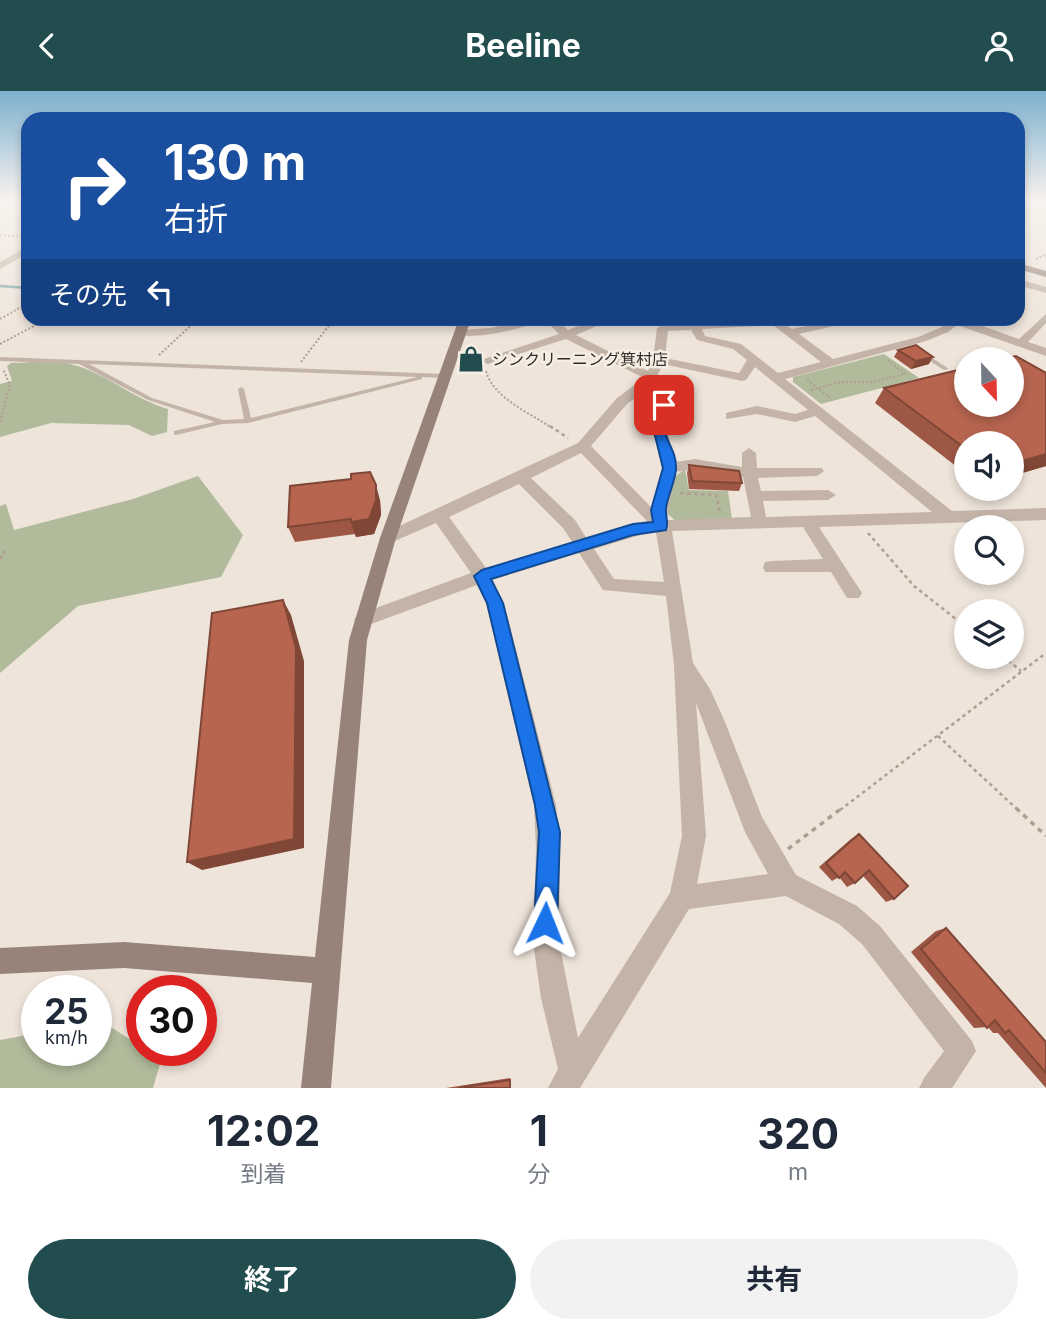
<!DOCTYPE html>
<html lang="ja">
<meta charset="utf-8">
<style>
:root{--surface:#fff;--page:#f2f2f3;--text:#1f2937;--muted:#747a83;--accent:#224d4e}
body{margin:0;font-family:Inter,"Noto Sans JP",sans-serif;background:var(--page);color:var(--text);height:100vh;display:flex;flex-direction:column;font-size:26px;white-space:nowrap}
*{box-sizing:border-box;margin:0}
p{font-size:23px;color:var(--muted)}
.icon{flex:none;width:38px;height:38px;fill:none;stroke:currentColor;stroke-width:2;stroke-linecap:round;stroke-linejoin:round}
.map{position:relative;height:997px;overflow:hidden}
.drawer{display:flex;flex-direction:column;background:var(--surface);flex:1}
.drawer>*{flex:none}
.banner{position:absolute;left:21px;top:21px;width:1004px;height:214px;border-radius:21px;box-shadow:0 4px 10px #0003;background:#1a4fa0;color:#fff;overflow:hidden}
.needle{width:46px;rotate:158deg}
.controls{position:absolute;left:954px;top:256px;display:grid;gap:14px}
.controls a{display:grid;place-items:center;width:70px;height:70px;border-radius:50%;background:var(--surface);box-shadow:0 4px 10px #0003;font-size:35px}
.speed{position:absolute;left:21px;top:884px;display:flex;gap:14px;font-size:35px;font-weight:700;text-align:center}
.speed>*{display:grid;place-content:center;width:91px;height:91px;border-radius:50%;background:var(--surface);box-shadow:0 4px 10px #0003;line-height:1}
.speed small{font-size:18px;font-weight:400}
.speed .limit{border:10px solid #d22;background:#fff;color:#111}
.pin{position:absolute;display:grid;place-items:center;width:60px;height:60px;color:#fff;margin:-30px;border-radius:14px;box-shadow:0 4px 10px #0006}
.me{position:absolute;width:77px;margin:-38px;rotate:2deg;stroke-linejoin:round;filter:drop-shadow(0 0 5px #0008)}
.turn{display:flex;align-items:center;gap:24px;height:147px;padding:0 28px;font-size:32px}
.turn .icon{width:91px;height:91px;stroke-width:2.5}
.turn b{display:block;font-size:49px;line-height:60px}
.then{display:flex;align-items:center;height:66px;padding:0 28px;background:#0003;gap:14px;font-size:26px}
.eta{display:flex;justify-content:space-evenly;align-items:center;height:119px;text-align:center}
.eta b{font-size:42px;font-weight:700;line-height:49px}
.primary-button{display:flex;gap:14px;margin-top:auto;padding:14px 28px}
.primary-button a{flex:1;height:80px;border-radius:42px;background:var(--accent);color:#fff;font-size:28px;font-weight:700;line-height:80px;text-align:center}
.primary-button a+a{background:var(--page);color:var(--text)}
header{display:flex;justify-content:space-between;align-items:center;height:91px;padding:0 28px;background:var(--accent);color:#fff;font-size:32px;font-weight:700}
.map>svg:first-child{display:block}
.green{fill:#b1bb9c}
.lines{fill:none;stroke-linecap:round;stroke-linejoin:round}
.stream{stroke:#7da7a7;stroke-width:2.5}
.path-far2{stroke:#b09e92;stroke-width:2;stroke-dasharray:2 2;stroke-linecap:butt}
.path-far1{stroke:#b09e92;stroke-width:2.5;stroke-dasharray:3.5 3.5;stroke-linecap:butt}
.path{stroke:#b09e92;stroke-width:3.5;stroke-dasharray:5 5;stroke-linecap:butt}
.lane{fill:#c4b4a8;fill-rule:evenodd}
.street{fill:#c4b4a8;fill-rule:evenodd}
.secondary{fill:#978379;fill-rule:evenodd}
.wall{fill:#9d5744}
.shaded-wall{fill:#804737}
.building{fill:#b7654f;stroke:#804737;stroke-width:2}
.route{fill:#1a73e8;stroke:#114b97;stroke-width:2}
.labels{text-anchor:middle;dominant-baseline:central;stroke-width:5;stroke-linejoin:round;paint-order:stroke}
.far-poi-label{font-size:16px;fill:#322a27;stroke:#f6eee5;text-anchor:start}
</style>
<header><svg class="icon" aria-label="back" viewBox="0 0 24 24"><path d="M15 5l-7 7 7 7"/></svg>Beeline<svg class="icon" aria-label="person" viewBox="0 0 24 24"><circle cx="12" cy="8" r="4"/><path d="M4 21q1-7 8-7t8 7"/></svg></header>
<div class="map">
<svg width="1046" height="997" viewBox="0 0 1046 997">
<rect width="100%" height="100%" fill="#eee4da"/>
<!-- green -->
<g class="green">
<polygon points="884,263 919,287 821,313 793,291 793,286"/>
<path d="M11,272c18,0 41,-4 59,1 35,8 63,35 98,45l-1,23 -15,4 -23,-11 -78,-2 -51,14v-53l12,-3 -5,-15z"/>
<polygon points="685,378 689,399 728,400 732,428 676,430 665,421 672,388"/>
<polygon points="198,385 243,444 221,486 78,515 0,582 0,415 6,413 14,439 133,408"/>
<polygon points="108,934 161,969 153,997 0,997 0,949 37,942 37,959 96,959 96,935"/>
</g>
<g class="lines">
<!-- stream -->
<g class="stream">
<polyline points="0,195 28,197"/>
<polyline points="376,228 454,234"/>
</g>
<!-- path-far2 -->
<g class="path-far2">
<polyline points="0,144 28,146"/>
<polyline points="1036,168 1046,164"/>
<polyline points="0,228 28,212"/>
<polyline points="0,253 47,228"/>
<polyline points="159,264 198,228"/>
<polyline points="301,271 334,228"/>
<path d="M486,280c7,27 44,42 66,57"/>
<polyline points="807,289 830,307"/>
<polyline points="811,299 841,291 872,291 905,283 887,269"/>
<polyline points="0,331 10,294 3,278"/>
</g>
<!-- path-far1 -->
<g class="path-far1">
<polyline points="550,335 568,347"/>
<polyline points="680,402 716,404 720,420"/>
<polyline points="868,442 914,495 966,536"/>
<polyline points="0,468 5,460"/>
<polyline points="1003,565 1021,580"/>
<polyline points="938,645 1018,719"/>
<polyline points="840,719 1046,562"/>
</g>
<!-- path -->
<g class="path">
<polyline points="1016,717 1046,745"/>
<polyline points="788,758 842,717"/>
</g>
<!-- lane -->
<g class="lane">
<polygon points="919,261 923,261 949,278 944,279 919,263"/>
<path d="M0,266l444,17 3,2 -3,2 -22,-1v2l-174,44 -26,1 -46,11h-2v-4l41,-9 -67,-22 -69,-36 -79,-3zM89,273l328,13 -166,41 -7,-29 -3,-2 -3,2 6,30 -21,1 -71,-22z"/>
</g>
<!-- street -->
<g class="street">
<polygon points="28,155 28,162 0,178 0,171"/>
<polygon points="1018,188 1046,196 1046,202 1018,194"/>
<path d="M1046,223v9l-18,19 18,6v8l-89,-31 -9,7 -22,9 -141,38 167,132 94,-3v12l-227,7 43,66 -3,5h-12l-16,-26h-66l-2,-5 2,-5 6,-1 52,-2 -20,-32 -131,4 21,132 17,26 15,33 37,95 34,58 61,31 23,20 92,115 4,10 -24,37h-33l5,-10 20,-27 -82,-107 -23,-20 -53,-28 -97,13 -109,179h-32l10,-19 -17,-71 -8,-56 3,-93 -2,-44 -48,-202 -9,-18 -114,42 -6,-2 -3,-5 3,-5 114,-42 -35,-50 -48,21 -6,-2 -2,-4 2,-4 196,-91 39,-45 27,-20 -78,-39 -78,25 -10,-3 81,-27 -15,-15h11l13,11 28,-11h10v3l-30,13 72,36 5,-11 4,-32 6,-3 112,-6 17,10 47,-10h17l-1,2 -56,13 34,25 85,-22 22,-9 12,-9h11l56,20zM773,234l48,37 -43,11 -37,-29 -36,-8 -3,-7zM691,239l6,10 36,9 14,11 -8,13 -74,-15 3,-27zM663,273l79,17 4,-1 9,-13 53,43 -13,4 -38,-8 -31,7v6l31,-5 38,8 20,-6 117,96 -166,5 -3,-16 65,-1 8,-5 -8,-5 -67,1 -3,-13 59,-2 7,-5 -2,-3h-65l-1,-15 -7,-5 -7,5v14l-47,-8 -20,3 -11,-43 12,-27 -19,-16zM653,294l10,8 -13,26 12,49 -10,40 -61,-62 36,-42zM581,362l66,68 -60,18 -12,-19 -44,-42zM695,378l48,8 8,40 -84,3 8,-48zM519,393l44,44 10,15 -87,25 -37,-51zM650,441h6l8,50 -50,-3 -20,-30zM579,462l24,37 63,6 8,69 8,171 -12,57 -92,145 -19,-96 1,-93 -4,-44 -52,-202 -12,-23zM696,612l49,129 23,42 -71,10 9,-48z"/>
<path d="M526,228h17c-14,9 -75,23 -89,14l6,-3 31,-2z"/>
</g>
<!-- secondary -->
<g class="secondary">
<polygon points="1018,172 1046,180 1046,186 1018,178"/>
<polygon points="459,228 471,228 396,447 367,549 331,997 301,997 312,892 124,877 0,883 0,857 124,851 315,866 349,549 380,447"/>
</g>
</g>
<!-- wall -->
<g class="wall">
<polygon points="898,259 929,273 911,278 894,266"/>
<polygon points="1046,282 1046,375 1012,385 966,352 966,383 875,312 884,297"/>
<polygon points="689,374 742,392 739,400 689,398 687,382"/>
<polygon points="380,409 381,424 374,443 356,446 355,443 295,451 288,436"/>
<polygon points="859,743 894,808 886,811 863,785 855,792 847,796 839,786 832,790 819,776 851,748"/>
<polygon points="946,837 1046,951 1046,997 998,942 993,942 988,936 974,937 911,861 936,840"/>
<polygon points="510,987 511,997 446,997"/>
</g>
<!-- shaded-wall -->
<g class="shaded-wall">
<polygon points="933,266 929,273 911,278 916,270"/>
<polygon points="1046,363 1046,375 1012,385 1012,373"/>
<polygon points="376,394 380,409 381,424 374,443 356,446 351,431"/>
<polygon points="283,509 291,524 304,570 304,757 202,779 187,771"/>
</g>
<!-- building -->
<g class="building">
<polygon points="916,254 933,266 916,270 898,259"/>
<polygon points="1016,265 1046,282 1046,363 1012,373 1012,352 966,352 966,358 884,297 966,277 966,313 1012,313 1012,268 1004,268"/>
<polygon points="689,374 739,380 742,392 692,390"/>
<polygon points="370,381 376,394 376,409 369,428 351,431 351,428 288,436 290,395 351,388 351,383"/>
<polygon points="283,509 296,557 294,748 187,771 212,522"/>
<polygon points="859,743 908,795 894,808 869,779 855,792 845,781 839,787 826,772"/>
<polygon points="946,837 1046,951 1046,982 1009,939 1005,942 995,929 987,937 921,858"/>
<polygon points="510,989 510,997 458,997"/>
</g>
<!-- sky -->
<linearGradient id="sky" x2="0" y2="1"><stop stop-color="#7dafce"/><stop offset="0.44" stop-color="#f7f3ee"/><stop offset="1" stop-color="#f7f3ee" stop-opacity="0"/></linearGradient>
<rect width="1046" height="247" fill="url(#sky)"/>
<!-- route -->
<path class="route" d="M659,312l11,2c-16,32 7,38 6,64 -1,13 -8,26 -10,39 -1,8 3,14 0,22l-33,5 -142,44 12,24 57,229 -3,91 -3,9 -9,3 -8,-3 -3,-9 5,-91 -4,-27 -48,-202 -13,-27 8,-6 151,-46 20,-2 -2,-12 12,-42 -12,-49z"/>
<!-- icons -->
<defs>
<g id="shop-bare" transform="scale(2.1)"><path d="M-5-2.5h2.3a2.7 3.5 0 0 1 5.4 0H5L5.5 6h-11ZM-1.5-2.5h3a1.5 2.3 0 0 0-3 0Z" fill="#224d4e" stroke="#f6eee5" stroke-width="2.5" paint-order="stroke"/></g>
</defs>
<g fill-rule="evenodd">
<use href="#shop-bare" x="471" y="268"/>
</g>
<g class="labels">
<!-- far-poi labels -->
<g class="far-poi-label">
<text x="492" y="268">シンクリーニング箕村店</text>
</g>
</g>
</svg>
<div class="controls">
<a><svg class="needle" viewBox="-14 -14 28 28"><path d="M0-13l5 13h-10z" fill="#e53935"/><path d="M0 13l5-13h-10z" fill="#747a83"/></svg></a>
<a><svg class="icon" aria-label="sound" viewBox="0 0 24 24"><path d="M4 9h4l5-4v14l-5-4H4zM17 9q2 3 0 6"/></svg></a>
<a><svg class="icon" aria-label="search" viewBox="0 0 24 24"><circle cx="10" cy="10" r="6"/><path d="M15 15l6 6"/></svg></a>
<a><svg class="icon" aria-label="layers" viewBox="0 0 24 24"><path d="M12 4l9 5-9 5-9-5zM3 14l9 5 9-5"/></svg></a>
</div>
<div class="speed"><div>25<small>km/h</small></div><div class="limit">30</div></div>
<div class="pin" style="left:664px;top:314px;background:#d93025"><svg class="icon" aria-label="arrive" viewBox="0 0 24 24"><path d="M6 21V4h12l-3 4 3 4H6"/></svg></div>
<svg class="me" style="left:545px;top:832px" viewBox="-20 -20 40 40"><path d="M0-17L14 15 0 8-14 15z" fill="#1a73e8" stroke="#fff" stroke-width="4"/></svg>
<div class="banner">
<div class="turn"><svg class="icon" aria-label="right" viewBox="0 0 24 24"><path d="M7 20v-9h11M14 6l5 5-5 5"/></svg><div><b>130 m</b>右折</div></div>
<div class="then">その先<svg class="icon" aria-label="left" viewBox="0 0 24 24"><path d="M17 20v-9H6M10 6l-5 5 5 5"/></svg></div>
</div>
</div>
<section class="drawer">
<div class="eta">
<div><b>12:02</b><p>到着</p></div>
<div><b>1</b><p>分</p></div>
<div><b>320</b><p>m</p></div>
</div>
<div class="primary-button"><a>終了</a><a>共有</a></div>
</section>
